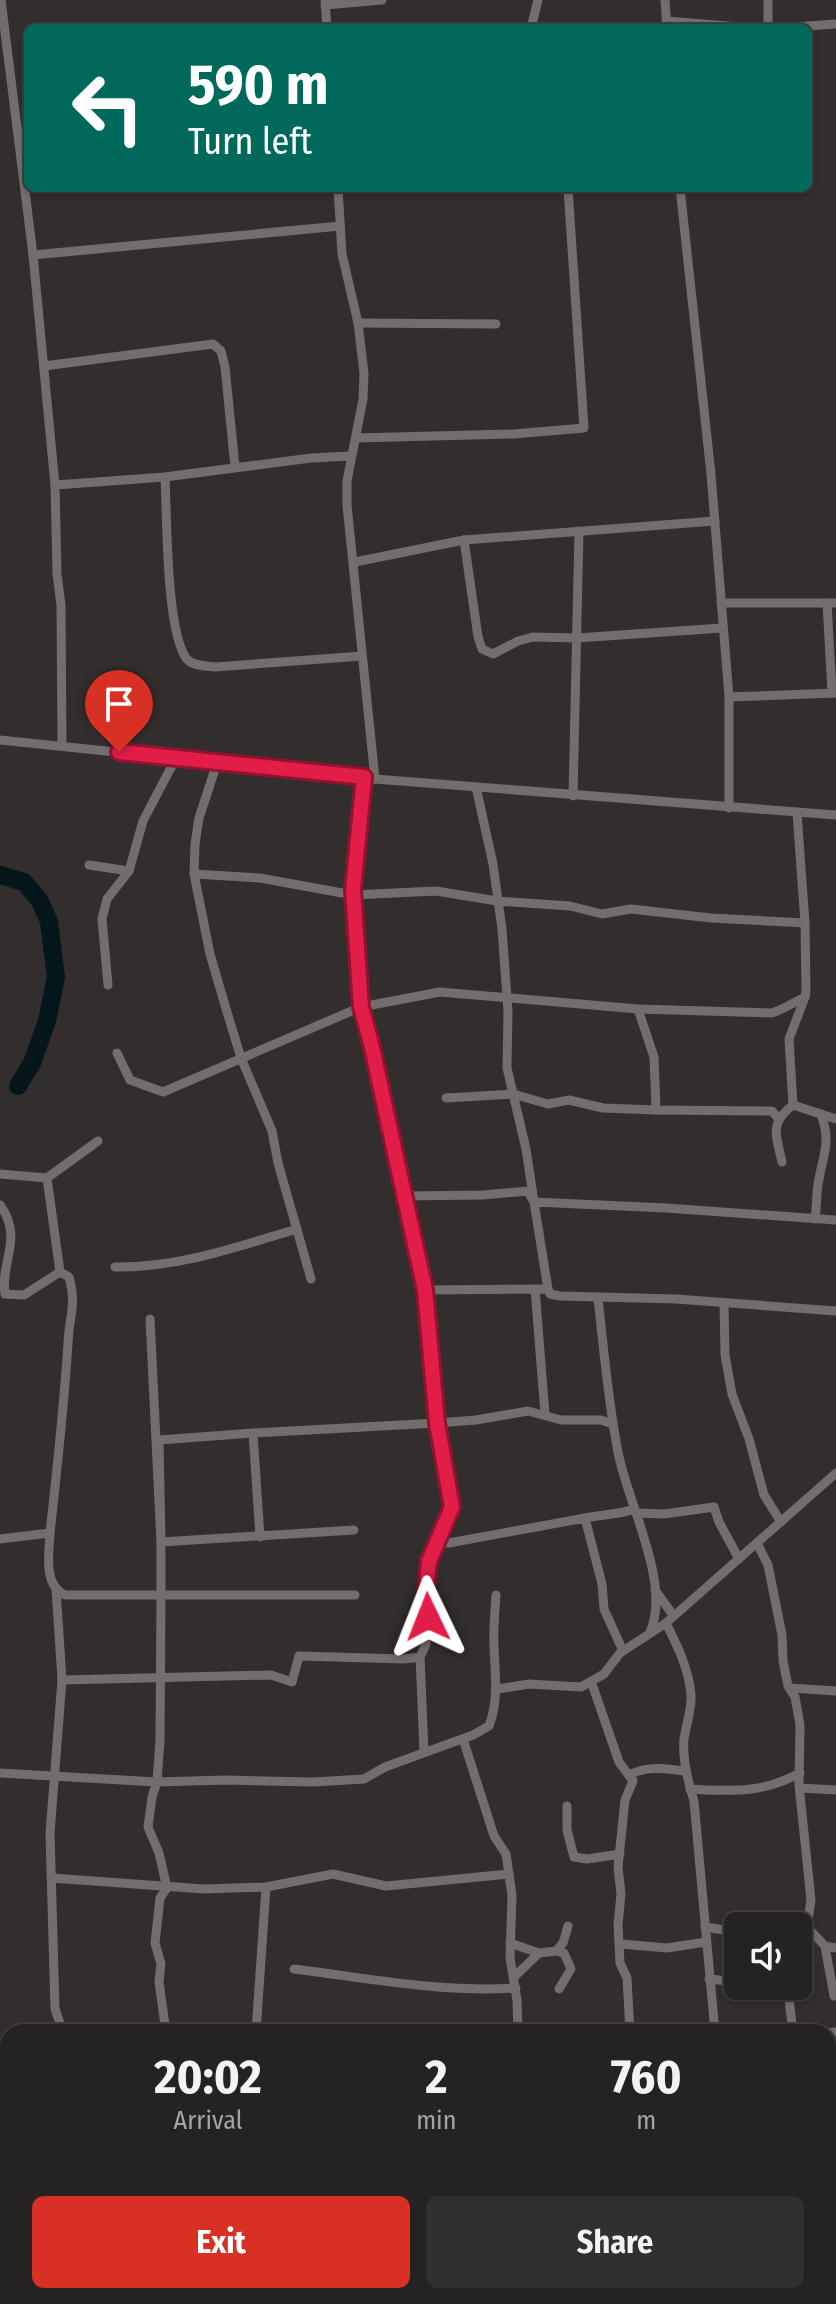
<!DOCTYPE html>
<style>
:root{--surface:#252222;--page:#312f2f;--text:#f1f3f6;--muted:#a3a4a5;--line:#423f40;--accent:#d93025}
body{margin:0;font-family:"Fira Sans Condensed",sans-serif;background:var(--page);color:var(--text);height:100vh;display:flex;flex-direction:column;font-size:30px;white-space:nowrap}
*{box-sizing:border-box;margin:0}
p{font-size:26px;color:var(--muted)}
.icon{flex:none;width:44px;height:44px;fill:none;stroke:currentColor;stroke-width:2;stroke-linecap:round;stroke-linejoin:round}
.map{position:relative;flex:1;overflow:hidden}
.drawer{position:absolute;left:0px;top:2024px;width:836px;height:280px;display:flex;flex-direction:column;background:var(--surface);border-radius:24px 24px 0 0;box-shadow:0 2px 6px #0004,0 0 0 2px var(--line)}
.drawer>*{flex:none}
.banner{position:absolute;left:24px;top:24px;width:788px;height:168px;border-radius:12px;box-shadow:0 2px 6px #0004,0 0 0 2px var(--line);background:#00695c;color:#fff;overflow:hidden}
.controls{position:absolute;left:724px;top:1912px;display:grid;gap:16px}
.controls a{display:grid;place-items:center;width:88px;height:88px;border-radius:12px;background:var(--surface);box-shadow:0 2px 6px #0004,0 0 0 2px var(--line);font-size:40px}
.pin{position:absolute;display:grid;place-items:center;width:68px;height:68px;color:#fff;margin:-82px -34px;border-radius:50% 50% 50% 0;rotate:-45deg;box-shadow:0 0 8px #0007}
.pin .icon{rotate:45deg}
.me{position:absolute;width:88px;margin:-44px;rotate:358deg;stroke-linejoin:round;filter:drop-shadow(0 0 6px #0008)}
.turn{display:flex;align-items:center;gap:28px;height:168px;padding:0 32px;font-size:36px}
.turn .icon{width:104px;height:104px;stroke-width:2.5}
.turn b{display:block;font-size:56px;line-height:68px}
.eta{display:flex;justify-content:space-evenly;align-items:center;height:136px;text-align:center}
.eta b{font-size:48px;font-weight:700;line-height:56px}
.cta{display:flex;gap:16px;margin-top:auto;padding:16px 32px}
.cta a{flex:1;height:92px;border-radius:12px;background:var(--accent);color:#fff;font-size:32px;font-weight:700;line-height:92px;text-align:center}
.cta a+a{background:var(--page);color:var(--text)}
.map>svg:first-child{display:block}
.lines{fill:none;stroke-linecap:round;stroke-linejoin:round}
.river{stroke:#041619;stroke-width:18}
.minor{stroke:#726e6d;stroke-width:9}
.route-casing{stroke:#92132f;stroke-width:20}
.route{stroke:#e11d48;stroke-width:14}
</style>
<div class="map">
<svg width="836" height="2304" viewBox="0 0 836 2304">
<rect width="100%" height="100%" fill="#312e2d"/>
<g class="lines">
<!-- river -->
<polyline class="river" points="0,875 24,882 40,901 49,922 56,977 47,1021 32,1063 18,1086"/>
<!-- minor -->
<g class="minor">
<polyline points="1,0 33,255 55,485 57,574 61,605 62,746"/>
<polyline points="325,0 327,28"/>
<polyline points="665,0 667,28"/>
<polyline points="325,5 382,0"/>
<polyline points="666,21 752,28"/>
<polyline points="531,28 538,0"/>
<polyline points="768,28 768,0"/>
<polyline points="779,28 836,24"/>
<polyline points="338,188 342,254 358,323 364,373 363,399 347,481 347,505 375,779"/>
<polyline points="680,188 711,474 729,697 729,808"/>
<polyline points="33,255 340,226"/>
<polyline points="358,323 496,324"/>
<polyline points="44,366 213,344 221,351 225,367 235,467"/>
<polyline points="356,438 513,434 584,428 568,188"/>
<path d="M165,477c2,39 1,152 21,181 5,8 20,8 29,9l147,-11"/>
<polyline points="55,485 165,477 311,458 351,456"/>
<polyline points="464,540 478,637 482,649 493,654 518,641 533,637 577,638 722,628"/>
<polyline points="355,562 464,540 715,521"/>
<polyline points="721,603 836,603"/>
<polyline points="827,603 832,692"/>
<polyline points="729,697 836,693"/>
<polyline points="0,740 375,779 836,815"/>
<polyline points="217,763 199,818 195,844 194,874 210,954 224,1002 241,1058 272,1131 278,1163 311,1279"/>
<polyline points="364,777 353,890 361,1009 371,1043 425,1290"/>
<polyline points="476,787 493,864 502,929 508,1012 507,1068 526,1149 534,1202"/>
<polyline points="573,796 579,531"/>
<polyline points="89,865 129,871 143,821 176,758"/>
<polyline points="194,874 260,878 353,895 436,891 497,901 570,906 602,914 631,909 711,918 805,923"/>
<polyline points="108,985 102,919 107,899 129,871"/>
<polyline points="805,997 789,1039 793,1105 836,1119"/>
<polyline points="638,1009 654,1057 656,1110 772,1111 778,1118"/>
<path d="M117,1053l13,27 33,12 198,-85 79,-15 198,17 134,4c12,-4 22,-11 33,-16l1,-6 -1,-68 -8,-110"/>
<polyline points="446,1098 513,1094 548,1104 569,1100 603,1108 656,1110"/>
<path d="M782,1162c-6,-27 -13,-39 11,-57"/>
<path d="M0,1174l47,4 13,94 9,5c8,28 0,39 -1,66 -4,64 -11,127 -18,190"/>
<polyline points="47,1178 98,1141"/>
<polyline points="403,1196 483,1195 528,1191 532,1199"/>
<path d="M0,1205c24,33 0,56 5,89l19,1 36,-23"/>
<path d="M815,1219c2,-13 1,-27 4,-40 5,-27 12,-37 2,-65"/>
<path d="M115,1267c63,1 121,-20 182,-38"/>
<polyline points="535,1289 545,1414"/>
<polyline points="548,1289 534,1202 666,1208 836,1220"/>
<path d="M598,1299c6,51 10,103 20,153 9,50 54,132 32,180"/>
<polyline points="724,1303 725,1355 732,1394 749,1439 764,1495 781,1522"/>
<polyline points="150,1319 161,1542 159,1440 253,1433"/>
<polyline points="636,1513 664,1514 714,1507 719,1522 739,1559"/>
<path d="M585,1518c15,-3 37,-4 49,-9"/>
<polyline points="260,1537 253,1433 437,1423 425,1290 548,1289 550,1294 560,1296 676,1299 836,1311"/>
<path d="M0,1539l50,-6c-1,21 -7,52 15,62h96v-53l193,-12"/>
<polyline points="437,1542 449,1543 585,1518 602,1584 604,1609 623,1651"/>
<polyline points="757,1543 768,1565 782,1635 783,1661 788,1686 795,1697 800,1725 799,1785 811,1900 807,1927 803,1932 798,1933"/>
<polyline points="56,1589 62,1680 50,1833 55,2009 63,2032"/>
<polyline points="655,1590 673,1615"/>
<path d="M666,1623c11,22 23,46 25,72 1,14 -5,30 -7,44 -2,21 4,43 10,62l21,231"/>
<polyline points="420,1657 424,1752"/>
<polyline points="62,1680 271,1675 292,1682 299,1656 404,1659 420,1657 426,1644 427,1576 429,1561 452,1507 437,1423 476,1420 528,1411 561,1420 601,1420 613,1424"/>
<polyline points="591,1681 619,1762 633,1781 625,1800 618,1867 621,1894 618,1925 620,1963 627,1978 630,2032"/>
<polyline points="790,1688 836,1691"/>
<polyline points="498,1689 529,1684 581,1687 604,1674 620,1653 666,1623 836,1473"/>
<polyline points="463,1739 494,1836 506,1854 512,1895 510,1958 517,2000 518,2032"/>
<path d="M0,1773l157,9 68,-2 88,2 51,-3 21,-12 88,-32 16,-9c10,-25 6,-53 5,-80 -1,-17 1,-34 2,-51"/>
<path d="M629,1775c21,-10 35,-6 57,-4"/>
<polyline points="800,1788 836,1790"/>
<path d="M690,1789c42,2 71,5 110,-16"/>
<polyline points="567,1806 567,1830 574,1857 587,1859 620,1854"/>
<polyline points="51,1878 204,1889 266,1887 333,1874 386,1886 509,1874"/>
<polyline points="705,1927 738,1932"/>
<polyline points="807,1927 825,1946 836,1948"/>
<polyline points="510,1943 539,1953 514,1977"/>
<polyline points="621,1944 667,1948 706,1942"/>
<polyline points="825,1946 834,1996"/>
<polyline points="556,1951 564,1953 571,1969 559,1989"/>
<polyline points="539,1953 556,1951 563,1943 568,1926"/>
<path d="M294,1969c73,9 148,24 222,19"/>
<polyline points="709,1979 738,1982"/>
<polyline points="778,1986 788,1991 793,2032"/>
<polyline points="63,2031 102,2032"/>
<polyline points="166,2032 159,1982 161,1964 155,1943 160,1898 167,1888 159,1853 148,1827 152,1797 157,1782 160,1740 161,1595 355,1595"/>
<polyline points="256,2032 266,1887"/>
<polyline points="828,2033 836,2032"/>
<polyline points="828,2095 836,2096"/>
<polyline points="0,2129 8,2129"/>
<polyline points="0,2163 8,2165"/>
<polyline points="828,2269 836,2266"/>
<polyline points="216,2296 217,2304"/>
<polyline points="461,2296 462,2304"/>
<polyline points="777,2296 780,2304"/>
<polyline points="29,2304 30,2296"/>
<polyline points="308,2304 308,2296"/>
<polyline points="374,2304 375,2296"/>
<polyline points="572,2304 574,2296"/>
</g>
</g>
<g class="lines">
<!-- route casing -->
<g class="route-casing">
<polyline id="route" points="119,752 364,777 353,890 361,1007 371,1043 425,1290 437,1423 452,1507 429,1561 426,1589 428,1617"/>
</g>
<!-- route -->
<use href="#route" class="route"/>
</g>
</svg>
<div class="controls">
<a><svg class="icon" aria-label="sound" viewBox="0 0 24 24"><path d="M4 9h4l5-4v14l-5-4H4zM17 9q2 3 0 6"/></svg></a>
</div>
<div class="pin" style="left:119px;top:752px;background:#d93025"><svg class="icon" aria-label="arrive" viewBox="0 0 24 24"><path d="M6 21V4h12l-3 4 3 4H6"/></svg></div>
<svg class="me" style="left:428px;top:1617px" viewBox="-20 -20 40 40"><path d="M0-17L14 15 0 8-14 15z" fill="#e11d48" stroke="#fff" stroke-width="4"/></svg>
<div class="banner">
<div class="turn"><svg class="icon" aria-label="left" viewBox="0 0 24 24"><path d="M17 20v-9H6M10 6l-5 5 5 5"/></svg><div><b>590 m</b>Turn left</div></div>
</div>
<section class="drawer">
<div class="eta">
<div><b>20:02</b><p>Arrival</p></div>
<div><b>2</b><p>min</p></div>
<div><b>760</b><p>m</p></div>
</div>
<div class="cta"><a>Exit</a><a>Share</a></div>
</section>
</div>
